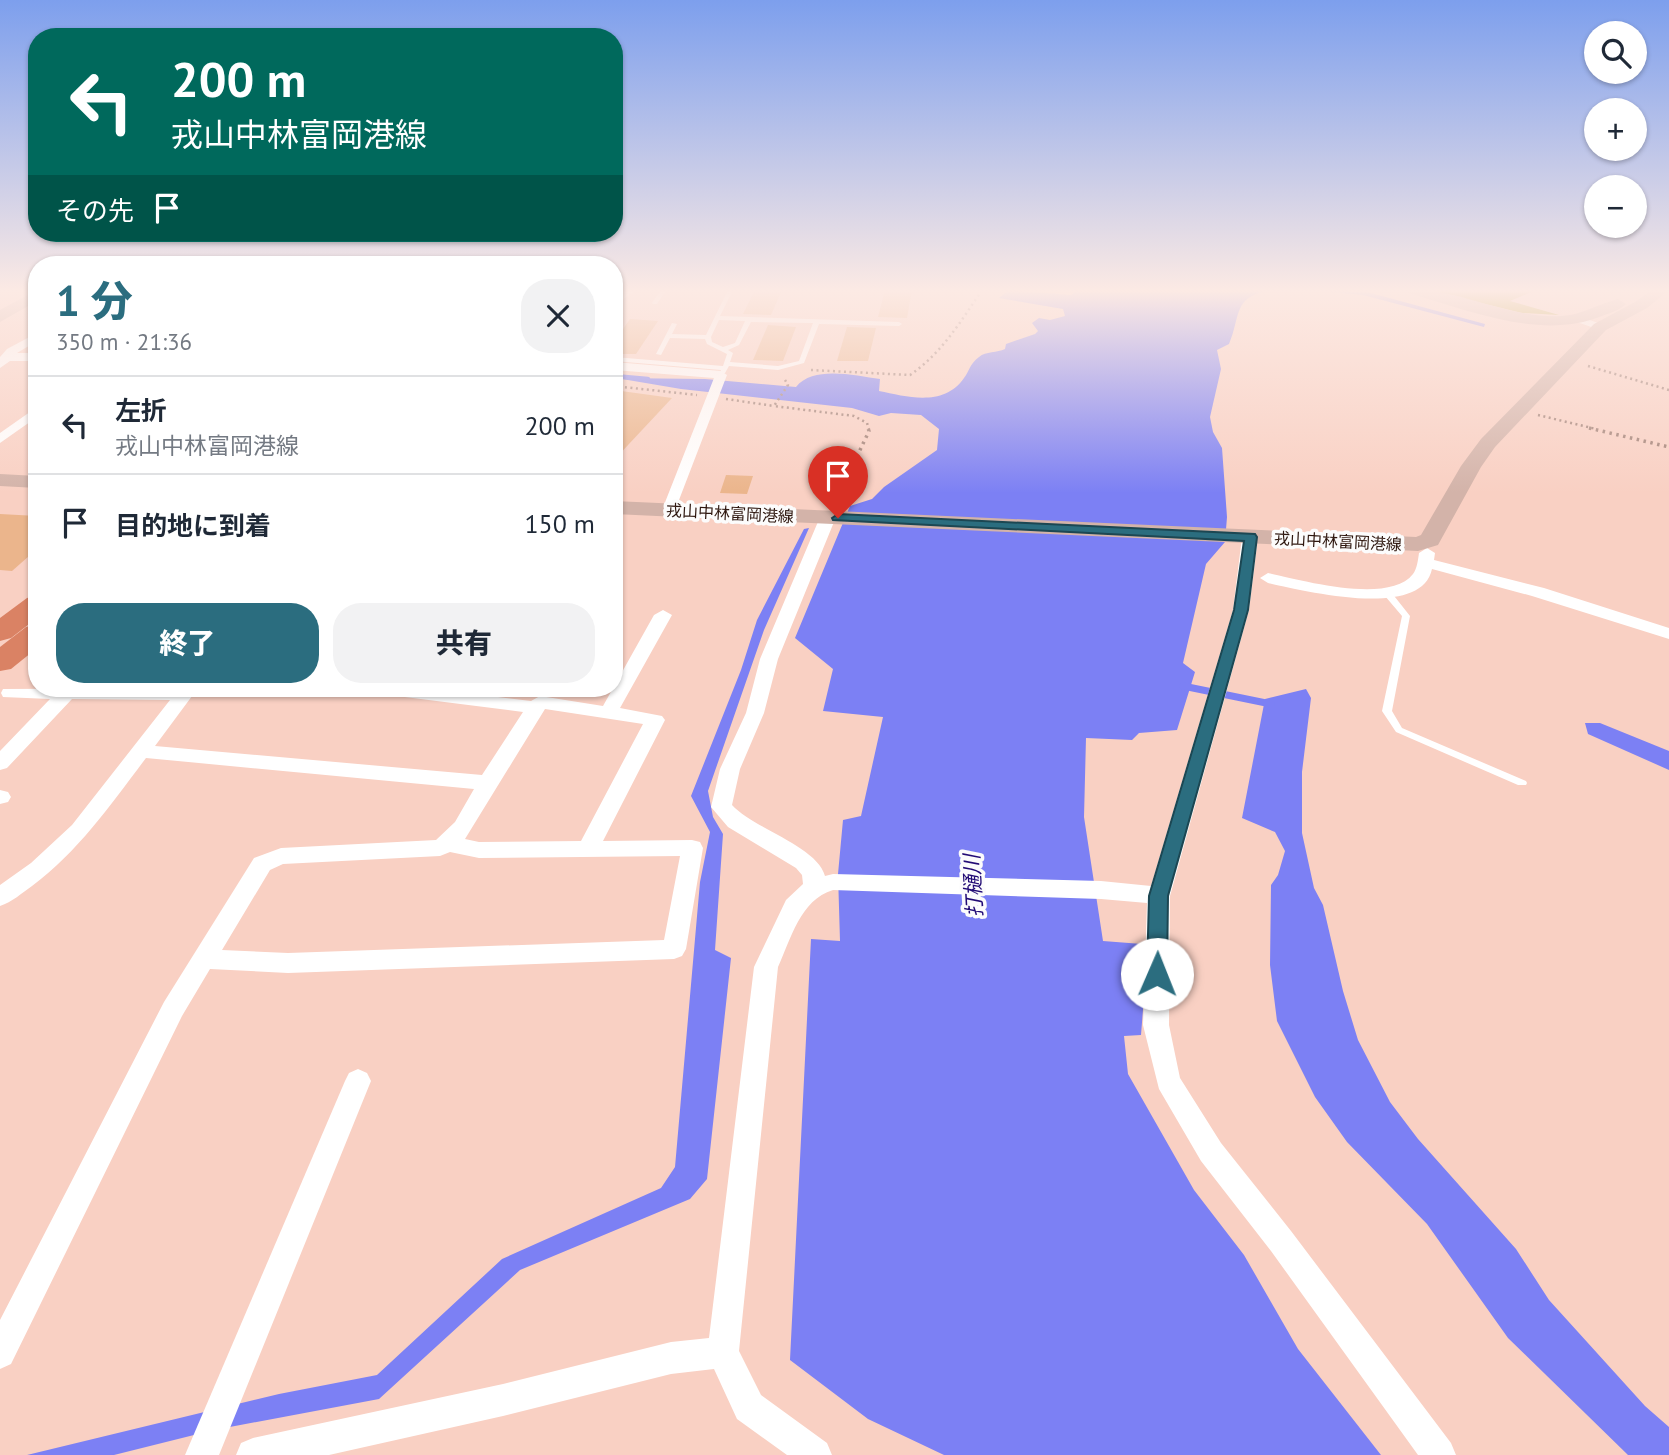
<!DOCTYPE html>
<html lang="ja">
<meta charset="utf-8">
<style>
:root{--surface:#fff;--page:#f2f2f3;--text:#1f2937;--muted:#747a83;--line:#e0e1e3;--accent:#2b6d7f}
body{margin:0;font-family:"PT Sans","Noto Sans JP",sans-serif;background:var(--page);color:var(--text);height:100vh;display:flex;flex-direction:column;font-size:26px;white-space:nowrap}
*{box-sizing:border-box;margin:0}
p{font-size:23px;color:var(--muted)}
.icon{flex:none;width:38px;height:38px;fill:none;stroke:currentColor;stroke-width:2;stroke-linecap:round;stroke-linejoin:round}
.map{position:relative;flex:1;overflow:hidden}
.sheet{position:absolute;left:28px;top:256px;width:595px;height:441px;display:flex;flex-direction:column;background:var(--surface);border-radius:28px;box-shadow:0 2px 5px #0004}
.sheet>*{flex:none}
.guide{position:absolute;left:28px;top:28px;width:595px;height:214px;border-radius:28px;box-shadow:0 2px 5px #0004;background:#00695c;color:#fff;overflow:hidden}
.controls{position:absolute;left:1584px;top:21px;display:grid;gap:14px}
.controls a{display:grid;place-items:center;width:63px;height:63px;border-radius:50%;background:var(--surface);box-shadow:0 2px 5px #0004;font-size:35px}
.pin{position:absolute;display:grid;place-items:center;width:60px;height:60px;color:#fff;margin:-72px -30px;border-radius:50% 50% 50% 0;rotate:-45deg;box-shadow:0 0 7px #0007}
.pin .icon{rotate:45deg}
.me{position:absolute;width:77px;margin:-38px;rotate:1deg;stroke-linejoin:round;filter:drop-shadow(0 0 5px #0008)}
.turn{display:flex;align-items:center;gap:24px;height:147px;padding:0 28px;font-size:32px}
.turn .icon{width:91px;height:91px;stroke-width:2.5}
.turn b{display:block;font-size:49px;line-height:60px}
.then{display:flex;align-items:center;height:66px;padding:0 28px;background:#0003;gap:14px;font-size:26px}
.round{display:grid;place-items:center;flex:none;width:74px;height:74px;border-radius:28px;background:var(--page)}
.summary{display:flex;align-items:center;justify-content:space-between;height:119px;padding:0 28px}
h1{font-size:42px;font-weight:800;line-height:52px;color:var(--accent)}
.cta{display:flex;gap:14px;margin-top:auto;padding:14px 28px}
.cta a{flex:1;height:80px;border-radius:28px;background:var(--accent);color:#fff;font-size:28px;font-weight:800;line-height:80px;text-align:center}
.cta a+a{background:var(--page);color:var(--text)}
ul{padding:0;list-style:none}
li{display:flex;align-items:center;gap:21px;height:98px;padding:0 28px;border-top:2px solid var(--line)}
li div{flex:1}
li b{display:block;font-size:26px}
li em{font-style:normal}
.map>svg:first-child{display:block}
.forest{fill:#ad9816}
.water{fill:#7c80f4}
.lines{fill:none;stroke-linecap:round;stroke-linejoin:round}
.stream-far1{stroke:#7c80f4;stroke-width:4.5}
.stream{stroke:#7c80f4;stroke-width:7}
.building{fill:#ebb58c}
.path-far1{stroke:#9f7e73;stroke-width:2.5;stroke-dasharray:2 3.5;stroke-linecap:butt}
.path{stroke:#9f7e73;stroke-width:3.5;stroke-dasharray:2.5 4.5;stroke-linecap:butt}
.service{fill:#fff;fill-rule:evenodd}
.minor{fill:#fff;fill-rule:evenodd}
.secondary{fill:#d3b3a9;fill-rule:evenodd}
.trunk{fill:#da8264;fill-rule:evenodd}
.route{fill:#2b6d7f;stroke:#1c4753;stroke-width:2}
.labels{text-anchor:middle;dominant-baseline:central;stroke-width:7;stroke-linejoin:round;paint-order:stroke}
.far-street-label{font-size:16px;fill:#2e170f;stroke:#fcfcfc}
.water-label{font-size:21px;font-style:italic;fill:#220b75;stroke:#fcfcfc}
</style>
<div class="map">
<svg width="1669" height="1455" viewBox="0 0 1669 1455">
<rect width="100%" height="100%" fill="#f9d0c3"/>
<!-- forest -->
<polygon class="forest" points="1428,290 1536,290 1510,301 1559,315 1522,313"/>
<!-- water -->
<g class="water">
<path d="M1009,290l62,5 6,-5h193c-38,7 -29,26 -41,54l-12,6 4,19 -11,48 3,15 9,16 5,69 -2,25 -19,22 -23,99 12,9 -18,58 -38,3 -7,7 -46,-2 -2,79 19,124 39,3 2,53 -3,38 -17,1 4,38 66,116 50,65 54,94 83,106h-437l-76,-36 -78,-59 21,-421 29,2 -2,-67 5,-54 18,-4 22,-99 -60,-6 10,-42 -38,-31 55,-132 22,-7 12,-12 53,-37 2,-21 -18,-14 -30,-2 -12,3 -27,-8 -171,-19 -65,-11 89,1 91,8c18,-22 59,-11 84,-8l-1,12c29,6 65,16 85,-13 6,-8 5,-13 15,-21 7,-6 18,-4 26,-8l1,-5 29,-10 3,-3 -6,-8 7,-5 11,2 15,-4 -2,-7 -64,-11z"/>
<polygon points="1311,290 1367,292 1485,324 1484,327 1363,295"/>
<polygon points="809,528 764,630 708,791 713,817 723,834 715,950 731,958 707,1179 690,1199 520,1270 379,1399 214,1430 114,1455 27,1455 279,1394 377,1375 502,1259 661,1188 675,1167 700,882 710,832 691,796 741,670 757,620 804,529"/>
<polygon points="1306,689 1311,698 1302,772 1302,833 1314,888 1323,905 1343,991 1358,1040 1390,1102 1418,1139 1516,1249 1549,1300 1645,1406 1669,1427 1669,1455 1628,1455 1508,1338 1427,1224 1347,1142 1315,1097 1277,1021 1270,965 1271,885 1278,875 1285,851 1275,832 1242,818 1265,699"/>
<polygon points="1585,723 1600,723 1669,751 1669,770 1588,734"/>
</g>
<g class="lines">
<!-- stream-far1 -->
<polyline class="stream-far1" points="614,376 648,379"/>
<!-- stream -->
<polyline class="stream" points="1183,686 1271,704"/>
</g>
<!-- building -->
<g class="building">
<polygon points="755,290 782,290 771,315 743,314"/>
<polygon points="885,290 912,290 907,318 878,317"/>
<polygon points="630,319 658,321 636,354 614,354 614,342"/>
<polygon points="768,325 796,327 783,361 753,360"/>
<polygon points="847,327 876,328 868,361 837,361"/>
<polygon points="614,390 672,398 614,460"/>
<polygon points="726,475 753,476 747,494 720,493"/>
<polygon points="0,514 37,516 37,549 12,571 0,570"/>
</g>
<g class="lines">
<!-- path-far1 -->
<g class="path-far1">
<polyline points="1588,366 1669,390"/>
<path d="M811,370l99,5c32,-22 51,-54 72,-85"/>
<polyline points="785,380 788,385 774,406 854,416 867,423 869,429"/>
<polyline points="614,386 697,395"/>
<polyline points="726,399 774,406"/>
<polyline points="1538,415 1596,429"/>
</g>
<!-- path -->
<g class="path">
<polyline points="1589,428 1669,447"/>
<polyline points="836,501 869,431 868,428"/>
</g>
<!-- service -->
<g class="service">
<polygon points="661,290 666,290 657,304 653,304 652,303"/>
<path d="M728,290h5l-13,26 179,6 3,2 -3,2 -80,-2 -15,39 -26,7 -49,-4 -4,7 -2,1 -3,-2 1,-2 -107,-9v-4l109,9 4,-12 -20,-10 -2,-5 -35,-1 -9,17 -5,-1 16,-31 5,1 -5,10 34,1zM719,320l26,1 -10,22 -12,4 -11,-5 -1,-5zM751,322l62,1 -14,38 -21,5 -48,-4 3,-9 -5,-3 11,-5z"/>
<polygon points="1385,592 1391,592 1410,616 1392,711 1402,728 1526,781 1527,783 1526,785 1518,785 1396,732 1382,711 1402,616 1385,596 1384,594"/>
</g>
<!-- minor -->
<g class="minor">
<polygon points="625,290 636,290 614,306 614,298"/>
<polygon points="1578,316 1604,325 1606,327 1600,330 1574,321 1572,319"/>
<polygon points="37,333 37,341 17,353 37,353 37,361 10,361 0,368 0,357 7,349"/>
<polygon points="614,362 721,371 727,375 674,513 664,513 662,510 714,378 614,370"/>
<polygon points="37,407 37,417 0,443 0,433"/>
<path d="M828,512l8,5 -58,142 -14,54 -24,56 -8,36c22,24 85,41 93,71l8,-2 268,7 50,5 82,-276 9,-73 8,-5 8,5 -9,73 -79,286 -1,129 11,53 41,65 70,88 160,212 5,12h-38l-147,-204 -70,-90 -42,-72 -16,-64 4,-122 -46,-4 -268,-9c-33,10 -42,49 -55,77l-39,384 22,44 66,48 5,12h-45l-50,-36 -23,-50 -43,5 -168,42 -174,39h-93l5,-12 12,-5 250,-54 168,-42 38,-4 45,-371 32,-67 17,-16 -1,-9 -6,-7 -68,-41 -17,-20 9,-38 26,-56 14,-54 60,-142z"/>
<path d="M1427,548l8,5 -1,7 110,28 125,40v11l-137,-43 -100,-27c-11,52 -130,21 -164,14l-8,-5 8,-5c33,7 121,32 145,1 4,-5 5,-14 6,-21z"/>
<path d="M663,610l9,5 -52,93 42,8 3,4 -62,121 89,-1 8,2 3,6 -17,101 -4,7 -8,3 -386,14 -78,-4 -28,47 -171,348 -11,5v-49l164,-318 90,-144 27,-10 155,-8 19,-18 19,-33 -328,-31c-35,46 -67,93 -114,128 -10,7 -20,16 -32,20v-21l31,-22 41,-38 98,-125 -98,-1 -65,69 -7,2v-19l50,-52 -47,-2 -2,-4 2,-4 195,-1 -43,58 327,29 41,-63 -142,-18 -7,-2 -2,-4h53l106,13 9,-5 63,10 51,-91zM545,709l98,15 -62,117 -102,1 -14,-3zM450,852l29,6 201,-2 -16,84 -376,13 -66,-3 48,-80 13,-6 157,-8z"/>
<polygon points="299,688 321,688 312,694 301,692"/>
<polygon points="0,790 8,792 11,797 8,802 0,804"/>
<polygon points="358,1069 367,1073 371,1081 219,1455 185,1455 345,1081 349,1073"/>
</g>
<!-- secondary -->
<g class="secondary">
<polygon points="37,290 37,301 0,322 0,310"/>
<path d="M1405,290c51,-4 102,29 156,26 21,-1 37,-12 57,-17l8,5c-6,6 -16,9 -24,12 -62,25 -133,-6 -194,-23z"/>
<polygon points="1652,290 1669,290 1647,308 1606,330 1495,447 1481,467 1438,545 1418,551 614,514 614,501 1416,537 1421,535 1461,466 1481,439 1594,324 1635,302"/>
<polygon points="0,474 37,476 37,488 0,486"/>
</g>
<!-- trunk -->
<g class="trunk">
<polygon points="37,595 37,618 11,638 0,641 0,618 27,598"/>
<polygon points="37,624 37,648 11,669 0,671 0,647 26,627"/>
</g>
</g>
<!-- sky -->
<linearGradient id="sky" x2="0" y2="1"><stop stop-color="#7d9fed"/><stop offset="0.59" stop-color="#fceae4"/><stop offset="1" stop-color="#fceae4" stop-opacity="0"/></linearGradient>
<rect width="1669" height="493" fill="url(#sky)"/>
<!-- route -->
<polygon class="route" points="838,514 1255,534 1257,537 1248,610 1168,896 1167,974 1164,979 1157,982 1150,979 1147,974 1149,896 1234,610 1244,541 833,520 832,518"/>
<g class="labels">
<!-- far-street labels -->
<g class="far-street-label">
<text transform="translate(730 513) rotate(3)">戎山中林富岡港線</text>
<text transform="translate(1338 541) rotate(3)">戎山中林富岡港線</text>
</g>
<!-- water labels -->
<g class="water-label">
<text transform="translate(973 886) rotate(-93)">打樋川</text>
</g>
</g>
</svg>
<div class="controls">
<a><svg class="icon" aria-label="search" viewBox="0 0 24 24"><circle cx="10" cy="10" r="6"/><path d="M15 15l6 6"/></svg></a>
<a>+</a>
<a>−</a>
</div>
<div class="pin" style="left:838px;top:518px;background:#d93025"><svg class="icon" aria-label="arrive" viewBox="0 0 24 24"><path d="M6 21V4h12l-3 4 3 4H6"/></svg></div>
<svg class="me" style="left:1157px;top:974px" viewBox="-20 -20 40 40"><circle r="19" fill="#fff"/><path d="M0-13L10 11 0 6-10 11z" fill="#2b6d7f"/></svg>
<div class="guide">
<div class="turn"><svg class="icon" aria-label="left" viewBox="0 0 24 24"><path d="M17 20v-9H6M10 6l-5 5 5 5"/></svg><div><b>200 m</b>戎山中林富岡港線</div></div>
<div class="then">その先<svg class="icon" aria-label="arrive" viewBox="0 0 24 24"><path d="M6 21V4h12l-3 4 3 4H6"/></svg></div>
</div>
<section class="sheet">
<div class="summary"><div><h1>1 分</h1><p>350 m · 21:36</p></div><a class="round"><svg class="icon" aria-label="close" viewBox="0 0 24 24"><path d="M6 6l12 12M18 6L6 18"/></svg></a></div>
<ul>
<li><svg class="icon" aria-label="left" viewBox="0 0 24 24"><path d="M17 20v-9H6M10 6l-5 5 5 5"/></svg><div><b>左折</b><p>戎山中林富岡港線</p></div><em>200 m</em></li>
<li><svg class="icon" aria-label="arrive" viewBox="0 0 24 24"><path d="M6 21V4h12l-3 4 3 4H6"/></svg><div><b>目的地に到着</b></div><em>150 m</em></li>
</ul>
<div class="cta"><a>終了</a><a>共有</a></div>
</section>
</div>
